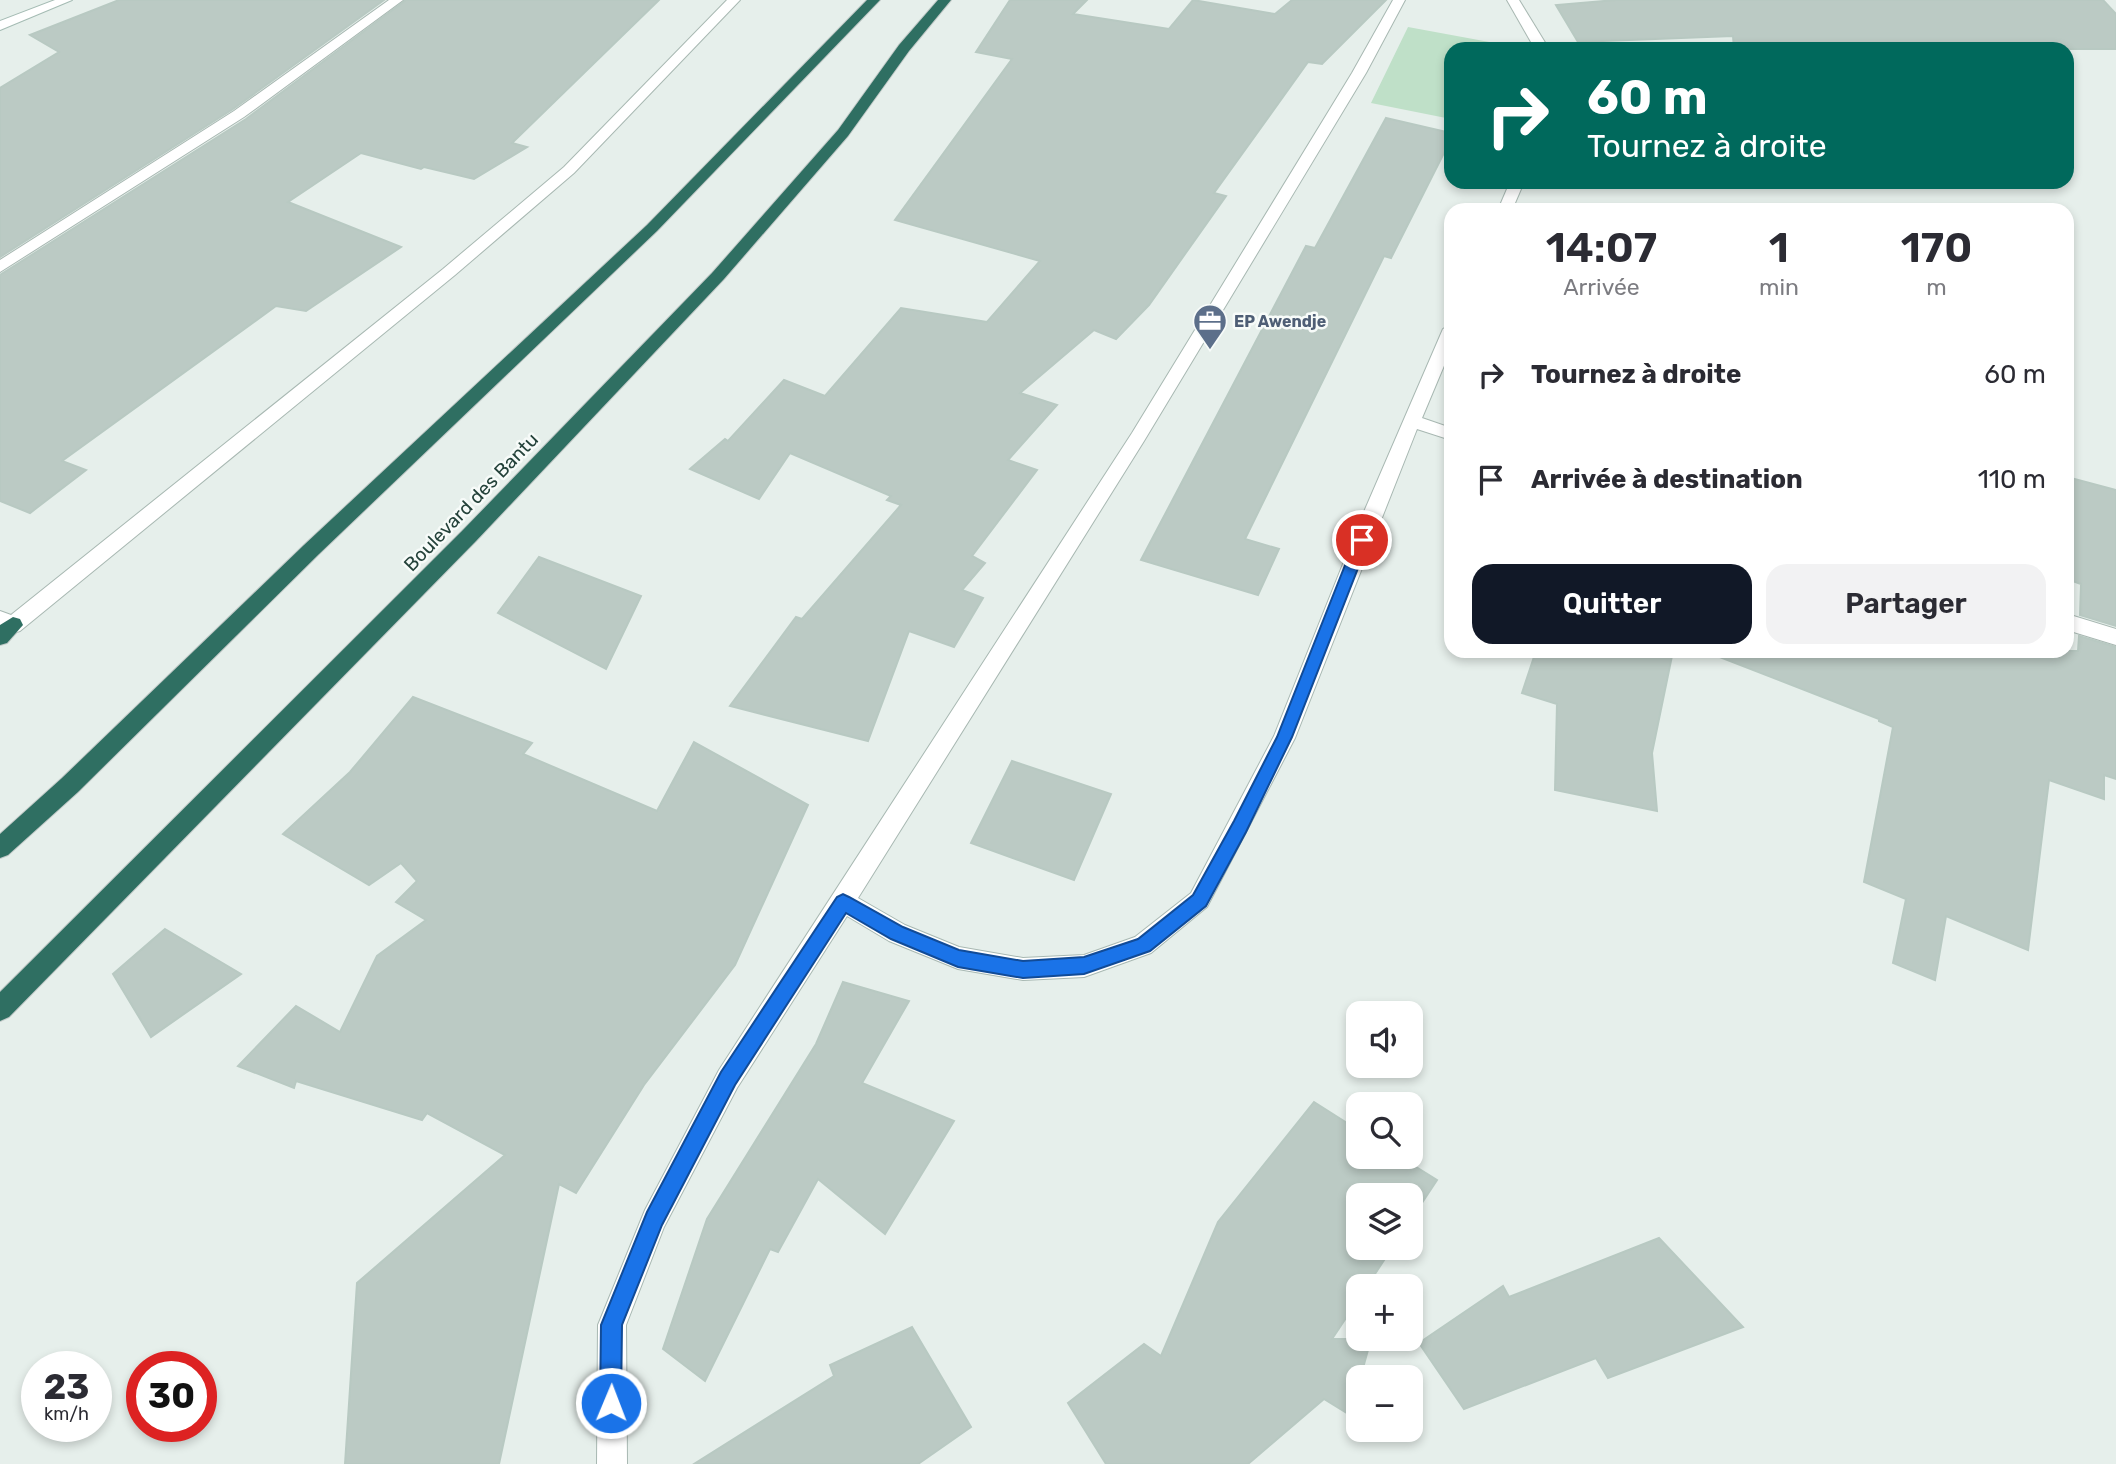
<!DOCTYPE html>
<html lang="fr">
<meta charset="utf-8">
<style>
:root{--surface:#fff;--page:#f2f2f3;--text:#2b2b33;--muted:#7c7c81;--accent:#111827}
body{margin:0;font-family:Rubik,sans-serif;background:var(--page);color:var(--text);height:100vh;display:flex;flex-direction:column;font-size:26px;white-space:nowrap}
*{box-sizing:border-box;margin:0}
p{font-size:23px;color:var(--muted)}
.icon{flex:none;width:38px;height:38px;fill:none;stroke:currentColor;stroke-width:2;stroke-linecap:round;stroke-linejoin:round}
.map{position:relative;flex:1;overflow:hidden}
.panel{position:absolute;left:1444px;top:203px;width:630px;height:455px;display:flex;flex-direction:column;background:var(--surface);border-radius:21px;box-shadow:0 4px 10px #0003}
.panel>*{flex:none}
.guide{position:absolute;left:1444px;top:42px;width:630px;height:147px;border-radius:21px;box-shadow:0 4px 10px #0003;background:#00695c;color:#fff;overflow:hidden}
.tools{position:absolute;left:1346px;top:1001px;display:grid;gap:14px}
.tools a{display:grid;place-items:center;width:77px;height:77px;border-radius:14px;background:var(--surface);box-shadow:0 4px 10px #0003;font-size:35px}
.speed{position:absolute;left:21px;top:1351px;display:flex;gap:14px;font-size:35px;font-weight:700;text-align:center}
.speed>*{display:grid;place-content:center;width:91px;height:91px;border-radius:50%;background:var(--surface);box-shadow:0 4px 10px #0003;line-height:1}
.speed small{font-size:18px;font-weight:400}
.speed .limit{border:10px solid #d22;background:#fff;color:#111}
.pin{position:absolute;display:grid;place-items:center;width:60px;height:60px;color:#fff;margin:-30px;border:4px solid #fff;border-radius:50%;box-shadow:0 2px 7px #0007}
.me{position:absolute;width:77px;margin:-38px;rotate:1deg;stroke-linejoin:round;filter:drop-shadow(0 0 5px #0008)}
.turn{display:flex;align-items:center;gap:24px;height:147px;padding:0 28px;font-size:32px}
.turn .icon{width:91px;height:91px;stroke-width:2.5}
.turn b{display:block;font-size:49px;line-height:60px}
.eta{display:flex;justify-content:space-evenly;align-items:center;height:119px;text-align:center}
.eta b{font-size:42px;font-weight:600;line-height:49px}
.cta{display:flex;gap:14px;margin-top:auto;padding:14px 28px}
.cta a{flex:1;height:80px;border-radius:21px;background:var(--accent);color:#fff;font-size:28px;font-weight:600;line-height:80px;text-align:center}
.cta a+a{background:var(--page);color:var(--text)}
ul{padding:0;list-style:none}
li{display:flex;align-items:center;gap:21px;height:105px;padding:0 28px}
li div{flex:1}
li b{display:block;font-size:26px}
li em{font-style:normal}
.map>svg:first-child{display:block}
.green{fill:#bfe0c8}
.building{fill:#bbcac4;stroke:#b8c9c2;stroke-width:2}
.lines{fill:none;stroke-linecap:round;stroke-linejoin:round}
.street-casing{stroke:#a8b8b2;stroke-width:2}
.secondary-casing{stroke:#a4bbb3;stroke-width:2}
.highway-casing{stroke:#c2cac8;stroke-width:2}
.street{fill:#fff;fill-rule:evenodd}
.secondary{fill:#fff;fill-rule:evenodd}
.highway{fill:#2f6f62;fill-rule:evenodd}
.route{fill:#1a73e8;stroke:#114b97;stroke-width:2}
.labels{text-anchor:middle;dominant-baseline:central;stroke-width:5;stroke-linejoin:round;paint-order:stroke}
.far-service-label{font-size:16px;font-weight:bold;fill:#4e5e75;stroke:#f7fbf9;text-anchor:start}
.street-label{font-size:19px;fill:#24423a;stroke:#f7fbf9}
</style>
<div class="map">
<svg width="2116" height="1464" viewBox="0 0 2116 1464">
<rect width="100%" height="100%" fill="#e6efeb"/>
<!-- green -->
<polygon class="green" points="1408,27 1511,46 1510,49 1451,49 1451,119 1371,103"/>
<!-- building -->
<g class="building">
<polygon points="119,0 384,0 233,109 0,257 0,88 59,52 30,35"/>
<polygon points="406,0 659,0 512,143 527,147 474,179 424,167 421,169 361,153 288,202 401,247 306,311 276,306 62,461 86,470 30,513 0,501 0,275 246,119"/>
<polygon points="1010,0 1087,0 1073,14 1169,29 1193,0 1275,14 1292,0 1386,0 1322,64 1308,62 1214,193 1226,196 1149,305 1116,339 1094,330 1020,393 1057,405 1008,460 1037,470 972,556 985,563 962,590 983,598 954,647 909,631 868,741 730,706 796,617 802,619 901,505 887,500 891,496 790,453 759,499 690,469 725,439 728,441 784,380 825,396 901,308 987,322 1040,261 895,220 1012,59 976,52"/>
<polygon points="1616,0 2103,0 2116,14 2116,49 1905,49 1902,46 1734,49 1733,36 1578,42 1556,5"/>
<polygon points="1386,118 1451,133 1451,139 1391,258 1384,256 1245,539 1279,549 1258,595 1141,560 1306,246 1315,248"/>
<polygon points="2067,477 2116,490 2116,626 2080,615 2081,584 2067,579"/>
<polygon points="539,557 641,596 606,669 498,613"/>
<polygon points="2079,636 2116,647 2116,779 2104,775 2104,799 2049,780 2028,950 1946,916 1935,980 1893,963 1906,899 1864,882 1893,727 1879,721 1879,719 1712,654 1712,651 2078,651"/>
<polygon points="1536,651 1673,651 1652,753 1657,811 1555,790 1557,704 1522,693"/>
<polygon points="413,697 532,743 523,754 657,811 694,742 808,805 735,965 644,1085 576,1193 559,1184 499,1464 345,1464 357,1283 505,1155 427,1113 422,1120 296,1081 294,1088 238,1066 296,1006 340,1032 377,956 426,920 396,902 417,881 401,863 369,885 283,834 350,772"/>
<polygon points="1012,761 1111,794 1074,880 971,843"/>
<polygon points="165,929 241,974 151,1037 113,974"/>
<polygon points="843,982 909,1001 862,1083 954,1121 885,1234 818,1179 778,1252 770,1249 705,1381 663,1349 707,1219 816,1044"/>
<polygon points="1314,1102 1358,1130 1358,1157 1400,1157 1437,1180 1410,1221 1410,1195 1358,1195 1358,1248 1392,1248 1367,1286 1358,1286 1358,1300 1332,1339 1371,1339 1350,1415 1324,1399 1248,1464 1106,1464 1068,1403 1144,1344 1161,1356 1218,1222"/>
<polygon points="1659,1238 1743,1327 1608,1378 1596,1358 1464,1409 1419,1343 1503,1286 1509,1297"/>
<polygon points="912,1327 971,1427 918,1464 694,1464 834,1376 830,1365"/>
</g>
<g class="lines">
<!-- street casing -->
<g class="street-casing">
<g id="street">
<polygon points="389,0 403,0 244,117 0,272 0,260 234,111"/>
<polygon points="727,0 740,0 574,173 455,275 20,631 13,633 0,628 0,611 11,615 443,269 564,167"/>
<polygon points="1393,0 1405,0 1366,73 1144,441 858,898 905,925 959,947 1023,958 1084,955 1135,937 1191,893 1274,736 1363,514 1443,329 1451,324 1451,349 1422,418 1451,428 1451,440 1417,429 1295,738 1207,907 1151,953 1084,977 1023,980 958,969 889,941 847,916 737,1088 664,1227 626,1325 627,1464 597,1464 598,1325 645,1210 719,1070 1132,433 1352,73"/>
<polygon points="1507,0 1519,0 1549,49 1535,49"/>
<polygon points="1510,182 1524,182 1512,210 1498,210"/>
<polygon points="2067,614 2116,629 2116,645 2067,630"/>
</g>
</g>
<!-- secondary casing -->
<g class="secondary-casing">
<polygon id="secondary" points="55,0 72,0 0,30 0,21"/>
</g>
<!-- highway casing -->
<g class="highway-casing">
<g id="highway">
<polygon points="867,0 880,0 657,231 318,555 78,792 8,855 0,858 0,834 62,778 304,545 647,225"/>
<polygon points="938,0 951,0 909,51 848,136 724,279 476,541 9,1017 0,1021 0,992 462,531 712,273 838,130 899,45"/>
<polygon points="13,617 20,619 23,625 7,643 0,645 0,625"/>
</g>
</g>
<!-- street -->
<use href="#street" class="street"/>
<!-- secondary -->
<use href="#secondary" class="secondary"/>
<!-- highway -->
<use href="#highway" class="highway"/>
</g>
<!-- route -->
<polygon class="route" points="1362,534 1369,540 1292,737 1246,832 1206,906 1150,951 1084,974 1023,978 958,967 891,939 846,913 735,1085 662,1225 622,1325 621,1403 618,1411 611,1414 603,1411 600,1403 601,1325 647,1212 721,1072 837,897 843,894 849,897 903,927 959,950 1023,961 1084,957 1138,939 1193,895 1234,821 1277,737 1355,540"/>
<!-- icons -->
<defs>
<g id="office-pin" transform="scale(1.75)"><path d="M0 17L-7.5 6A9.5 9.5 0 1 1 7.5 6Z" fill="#5c6f8a" stroke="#f7fbf9"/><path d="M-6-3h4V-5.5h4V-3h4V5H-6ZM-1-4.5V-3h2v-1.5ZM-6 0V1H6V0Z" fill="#fff"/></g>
</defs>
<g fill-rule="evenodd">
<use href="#office-pin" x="1210" y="321"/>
</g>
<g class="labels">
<!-- far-service labels -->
<g class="far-service-label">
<text x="1234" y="321">EP Awendje</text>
</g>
<!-- street labels -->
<g class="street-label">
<text transform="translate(471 502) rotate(-46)">Boulevard des Bantu</text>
</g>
</g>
</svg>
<div class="tools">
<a><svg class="icon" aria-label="sound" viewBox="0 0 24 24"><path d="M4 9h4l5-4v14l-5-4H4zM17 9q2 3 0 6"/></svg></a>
<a><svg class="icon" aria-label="search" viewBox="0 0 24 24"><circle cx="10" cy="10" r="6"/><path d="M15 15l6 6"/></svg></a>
<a><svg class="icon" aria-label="layers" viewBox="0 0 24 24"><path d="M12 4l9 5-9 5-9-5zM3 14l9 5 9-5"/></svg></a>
<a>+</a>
<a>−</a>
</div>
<div class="speed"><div>23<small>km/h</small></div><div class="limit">30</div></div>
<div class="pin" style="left:1362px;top:540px;background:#d93025"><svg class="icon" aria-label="arrive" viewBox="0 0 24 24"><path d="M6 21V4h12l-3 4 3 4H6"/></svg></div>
<svg class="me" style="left:611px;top:1403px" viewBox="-20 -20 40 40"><circle r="17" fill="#1a73e8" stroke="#fff" stroke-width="3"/><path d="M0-11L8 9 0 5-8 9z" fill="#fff"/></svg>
<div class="guide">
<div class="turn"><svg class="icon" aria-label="right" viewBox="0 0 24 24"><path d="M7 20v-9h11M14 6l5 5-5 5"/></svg><div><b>60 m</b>Tournez à droite</div></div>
</div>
<section class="panel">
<div class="eta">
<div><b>14:07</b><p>Arrivée</p></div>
<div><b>1</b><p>min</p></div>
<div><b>170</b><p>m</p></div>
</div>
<ul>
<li><svg class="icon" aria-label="right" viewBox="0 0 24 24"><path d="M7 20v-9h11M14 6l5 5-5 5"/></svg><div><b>Tournez à droite</b></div><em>60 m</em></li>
<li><svg class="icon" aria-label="arrive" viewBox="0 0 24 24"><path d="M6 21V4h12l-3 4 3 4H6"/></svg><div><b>Arrivée à destination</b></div><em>110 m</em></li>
</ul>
<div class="cta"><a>Quitter</a><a>Partager</a></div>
</section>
</div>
